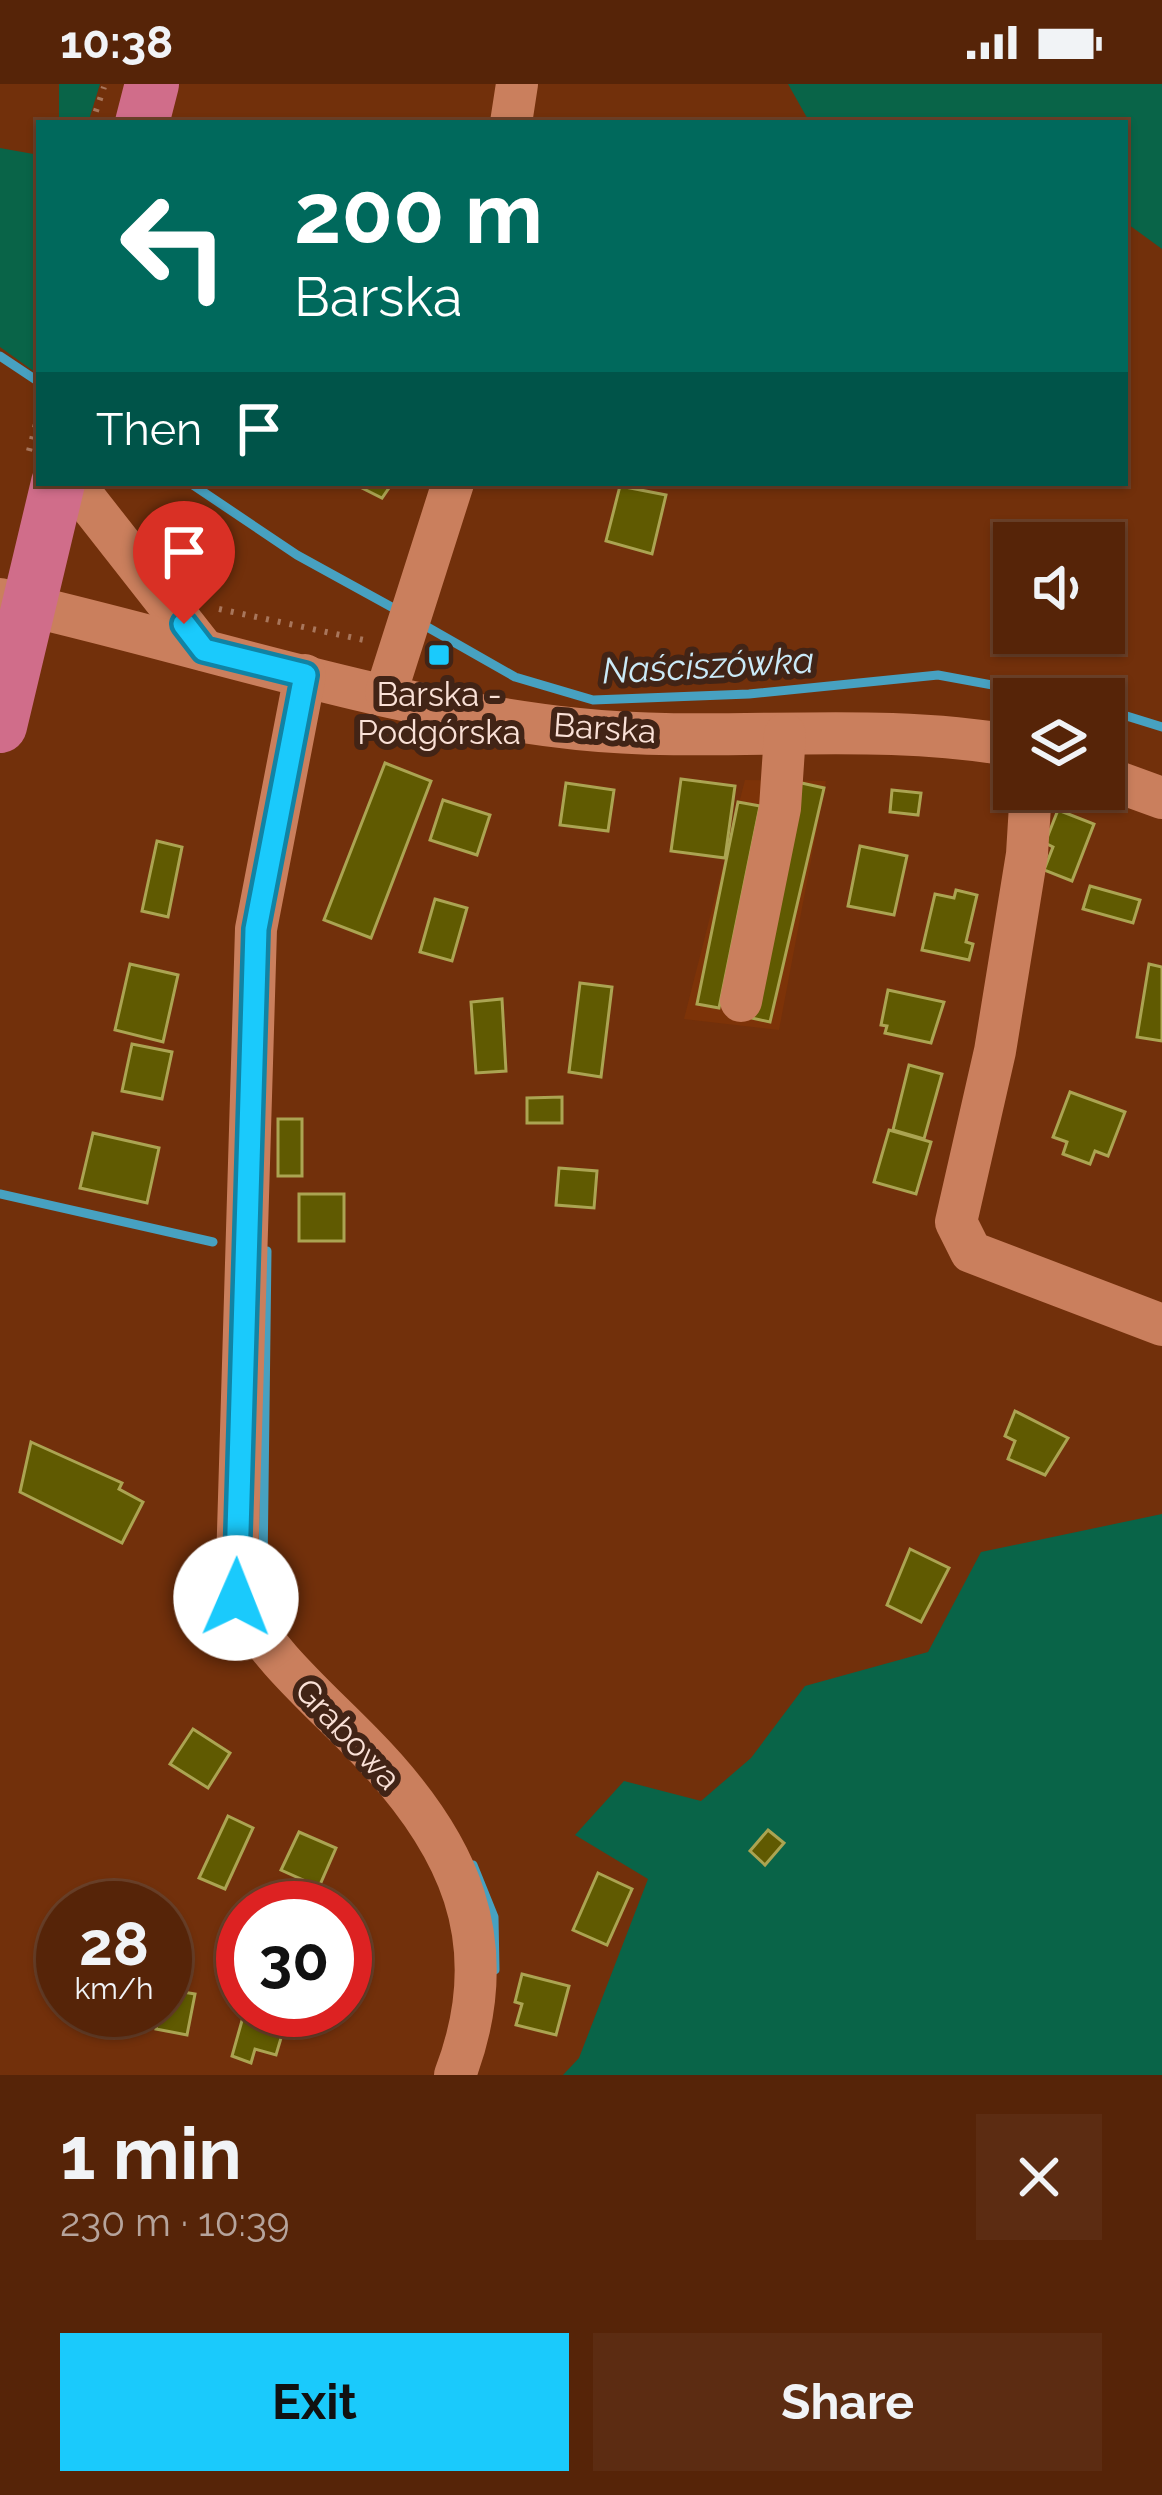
<!DOCTYPE html>
<meta charset="utf-8">
<style>
:root{--surface:#562408;--page:#5c2c12;--text:#f1f3f6;--muted:#b6a49c;--line:#6c4129;--accent:#1acafc}
body{margin:0;font-family:Raleway,sans-serif;background:var(--page);color:var(--text);height:100vh;display:flex;flex-direction:column;font-size:45px;white-space:nowrap}
*{box-sizing:border-box;margin:0}
p{font-size:39px;color:var(--muted)}
.icon{flex:none;width:66px;height:66px;fill:none;stroke:currentColor;stroke-width:2;stroke-linecap:round;stroke-linejoin:round}
.map{position:relative;height:1991px;overflow:hidden}
.side{display:flex;flex-direction:column;background:var(--surface);flex:1}
.side>*{flex:none}
.top-card{position:absolute;left:36px;top:36px;width:1092px;height:366px;border-radius:0px;box-shadow:0 3px 9px #0004,0 0 0 3px var(--line);background:#00695c;color:#fff;overflow:hidden}
.fabs{position:absolute;left:993px;top:438px;display:grid;gap:24px}
.fabs a{display:grid;place-items:center;width:132px;height:132px;border-radius:0px;background:var(--surface);box-shadow:0 3px 9px #0004,0 0 0 3px var(--line);font-size:60px}
.speed{position:absolute;left:36px;top:1797px;display:flex;gap:24px;font-size:60px;font-weight:700;text-align:center}
.speed>*{display:grid;place-content:center;width:156px;height:156px;border-radius:50%;background:var(--surface);box-shadow:0 3px 9px #0004,0 0 0 3px var(--line);line-height:1}
.speed small{font-size:30px;font-weight:400}
.speed .limit{border:18px solid #d22;background:#fff;color:#111}
.pin{position:absolute;display:grid;place-items:center;width:102px;height:102px;color:#fff;margin:-123px -51px;border-radius:50% 50% 50% 0;rotate:-45deg;box-shadow:0 0 12px #0007}
.pin .icon{rotate:45deg}
.me{position:absolute;width:132px;margin:-66px;rotate:1deg;stroke-linejoin:round;filter:drop-shadow(0 0 9px #0008)}
.turn{display:flex;align-items:center;gap:42px;height:252px;padding:0 60px;font-size:54px}
.turn .icon{width:156px;height:156px;stroke-width:2.5}
.turn b{display:block;font-size:84px;line-height:102px}
.then{display:flex;align-items:center;height:114px;padding:0 60px;background:#0003;gap:24px;font-size:45px}
.round{display:grid;place-items:center;flex:none;width:126px;height:126px;border-radius:0px;background:var(--page)}
.head{display:flex;align-items:center;justify-content:space-between;height:204px;padding:0 60px}
h1{font-size:72px;font-weight:700;line-height:90px}
.primary-button{display:flex;gap:24px;margin-top:auto;padding:24px 60px}
.primary-button a{flex:1;height:138px;border-radius:0px;background:var(--accent);color:#111;font-size:48px;font-weight:700;line-height:138px;text-align:center}
.primary-button a+a{background:var(--page);color:var(--text)}
.status{display:flex;justify-content:space-between;align-items:center;height:84px;padding:0 60px;background:var(--surface);direction:ltr}
.status svg{height:33px;fill:currentColor}
.map>svg:first-child{display:block}
.built{fill:#7d3308}
.green{fill:#096448}
.lines{fill:none;stroke-linecap:round;stroke-linejoin:round}
.stream{stroke:#47a1c1;stroke-width:9}
.building{fill:#605a01;stroke:#aba452;stroke-width:3}
.path{stroke:#a8765c;stroke-width:6;stroke-dasharray:3 9;stroke-linecap:butt}
.minor{stroke:#ca7f5d;stroke-width:42}
.major{stroke:#d06d8a;stroke-width:54}
.route-casing{stroke:#1183a4;stroke-width:30}
.route{stroke:#1acafc;stroke-width:21}
.poi-dot{fill:#1acafc;stroke:#422416;stroke-width:4.5}
.labels{text-anchor:middle;dominant-baseline:central;stroke-width:12;stroke-linejoin:round;paint-order:stroke}
.poi-label{font-size:33px;fill:#fae1d7;stroke:#422416}
.street-label{font-size:33px;fill:#fae1d7;stroke:#422416}
.water-label{font-size:36px;font-style:italic;fill:#caeaf8;stroke:#422416}
</style>
<div class="status"><b>10:38</b><svg viewBox="0 0 49 12"><path d="M0 12V9h3v3zM5 12V6h3v6zM10 12V3h3v9zM15 12V0h3v12zM26 1h20v11H26zM47 4h2v5h-2z"/></svg></div>
<div class="map">
<svg width="1162" height="1991" viewBox="0 0 1162 1991">
<rect width="100%" height="100%" fill="#72300b"/>
<!-- built -->
<polygon class="built" points="745,696 826,697 779,946 684,935"/>
<!-- green -->
<g class="green">
<polygon points="59,0 100,0 88,39 59,39"/>
<polygon points="788,0 1162,0 1162,165 1125,138 1125,39 810,39"/>
<polygon points="0,64 39,71 39,291 0,263"/>
<polygon points="1162,1430 1162,1991 563,1991 579,1974 648,1795 575,1751 624,1697 701,1717 751,1674 805,1602 928,1568 981,1468"/>
</g>
<g class="lines">
<!-- stream -->
<g class="stream">
<polyline points="0,272 39,298"/>
<polyline points="190,399 297,471 397,526"/>
<polyline points="422,540 515,593 593,616 749,610 938,591 1068,615"/>
<polyline points="1104,625 1162,643"/>
<polyline points="0,1110 213,1158"/>
<polyline points="267,1167 263,1485 281,1546"/>
<polyline points="473,1781 494,1833 495,1886"/>
</g>
</g>
<!-- building -->
<g class="building">
<polygon points="352,399 386,399 391,401 382,414"/>
<polygon points="620,402 666,411 652,470 606,457"/>
<polygon points="385,679 431,697 371,854 324,836"/>
<polygon points="681,695 735,702 725,774 671,767"/>
<polygon points="797,698 824,704 770,938 743,932"/>
<polygon points="566,699 614,706 608,747 560,741"/>
<polygon points="892,706 921,709 918,731 890,728"/>
<polygon points="443,716 490,731 477,771 430,756"/>
<polygon points="738,718 760,722 719,924 697,920"/>
<polygon points="1058,726 1094,740 1072,797 1044,786 1053,763 1045,759"/>
<polygon points="157,757 182,763 168,833 142,827"/>
<polygon points="860,762 907,772 894,831 848,822"/>
<polygon points="1090,802 1140,816 1133,839 1083,825"/>
<polygon points="956,806 977,811 966,858 973,860 969,876 922,866 935,810 954,814"/>
<polygon points="435,815 467,824 452,877 420,868"/>
<polygon points="130,880 178,891 163,958 115,946"/>
<polygon points="1149,880 1162,883 1162,957 1137,953"/>
<polygon points="580,899 612,903 601,993 569,988"/>
<polygon points="888,906 944,918 931,959 885,949 887,942 881,941"/>
<polygon points="502,915 506,987 476,989 471,918"/>
<polygon points="132,960 172,968 162,1015 122,1007"/>
<polygon points="909,981 942,990 924,1055 893,1046"/>
<polygon points="1070,1008 1125,1028 1108,1072 1095,1067 1090,1080 1063,1070 1067,1058 1053,1053"/>
<polygon points="562,1013 562,1039 527,1039 527,1014"/>
<rect x="278" y="1035" width="24" height="57"/>
<polygon points="889,1046 931,1058 916,1110 874,1098"/>
<polygon points="93,1049 159,1064 147,1119 80,1104"/>
<polygon points="559,1084 597,1087 594,1124 556,1121"/>
<rect x="299" y="1110" width="45" height="47"/>
<polygon points="1015,1327 1068,1354 1045,1391 1008,1375 1015,1357 1005,1352"/>
<polygon points="31,1358 122,1399 119,1405 143,1418 122,1459 20,1408"/>
<polygon points="910,1465 949,1484 921,1538 887,1521"/>
<polygon points="193,1645 230,1669 208,1704 170,1680"/>
<polygon points="228,1732 253,1744 225,1805 199,1794"/>
<polygon points="768,1746 784,1759 765,1781 750,1767"/>
<polygon points="299,1748 336,1764 319,1803 281,1786"/>
<polygon points="598,1789 632,1805 607,1861 573,1846"/>
<polygon points="522,1890 569,1902 556,1951 516,1941 522,1920 515,1918"/>
<polygon points="165,1905 195,1910 187,1951 156,1945 160,1926 165,1926"/>
<polygon points="245,1926 289,1927 276,1971 255,1965 251,1979 232,1972"/>
</g>
<g class="lines">
<!-- path -->
<g class="path">
<polyline points="92,39 104,3"/>
<polyline points="29,367 39,328"/>
<polyline points="219,525 364,556"/>
</g>
<!-- minor -->
<g class="minor">
<polyline points="511,39 517,0"/>
<polyline points="73,399 204,566"/>
<path d="M0,515c192,43 381,109 578,130 145,15 292,-9 436,17"/>
<path d="M305,591l-49,254 -20,669c32,58 80,98 126,145 97,98 144,199 93,332"/>
<polyline points="386,609 453,399"/>
<polyline points="1104,693 1162,714"/>
<polyline points="1031,705 1027,770 995,967 956,1138 971,1168 1162,1241"/>
<polyline points="741,917 780,724 785,650"/>
</g>
<!-- major -->
<g class="major">
<polyline points="142,39 152,0"/>
<polyline points="0,642 58,399"/>
</g>
</g>
<g class="lines">
<!-- route casing -->
<g class="route-casing">
<polyline id="route" points="184,540 204,566 305,591 256,845 236,1514"/>
</g>
<!-- route -->
<use href="#route" class="route"/>
</g>
<!-- markers -->
<rect class="poi-dot" x="427" y="559" width="24" height="24" rx="6"/>
<g class="labels">
<!-- poi labels -->
<g class="poi-label">
<text x="439" y="610">Barska -<tspan x="439" dy="38">Podgórska</tspan></text>
</g>
<!-- street labels -->
<g class="street-label">
<text transform="translate(605 644) rotate(4)">Barska</text>
<text transform="translate(348 1650) rotate(47)">Grabowa</text>
</g>
<!-- water labels -->
<g class="water-label">
<text transform="translate(708 581) rotate(-3)">Naściszówka</text>
</g>
</g>
</svg>
<div class="fabs">
<a><svg class="icon" aria-label="sound" viewBox="0 0 24 24"><path d="M4 9h4l5-4v14l-5-4H4zM17 9q2 3 0 6"/></svg></a>
<a><svg class="icon" aria-label="layers" viewBox="0 0 24 24"><path d="M12 4l9 5-9 5-9-5zM3 14l9 5 9-5"/></svg></a>
</div>
<div class="speed"><div>28<small>km/h</small></div><div class="limit">30</div></div>
<div class="pin" style="left:184px;top:540px;background:#d93025"><svg class="icon" aria-label="arrive" viewBox="0 0 24 24"><path d="M6 21V4h12l-3 4 3 4H6"/></svg></div>
<svg class="me" style="left:236px;top:1514px" viewBox="-20 -20 40 40"><circle r="19" fill="#fff"/><path d="M0-13L10 11 0 6-10 11z" fill="#1acafc"/></svg>
<div class="top-card">
<div class="turn"><svg class="icon" aria-label="left" viewBox="0 0 24 24"><path d="M17 20v-9H6M10 6l-5 5 5 5"/></svg><div><b>200 m</b>Barska</div></div>
<div class="then">Then<svg class="icon" aria-label="arrive" viewBox="0 0 24 24"><path d="M6 21V4h12l-3 4 3 4H6"/></svg></div>
</div>
</div>
<section class="side">
<div class="head"><div><h1>1 min</h1><p>230 m · 10:39</p></div><a class="round"><svg class="icon" aria-label="close" viewBox="0 0 24 24"><path d="M6 6l12 12M18 6L6 18"/></svg></a></div>
<div class="primary-button"><a>Exit</a><a>Share</a></div>
</section>
